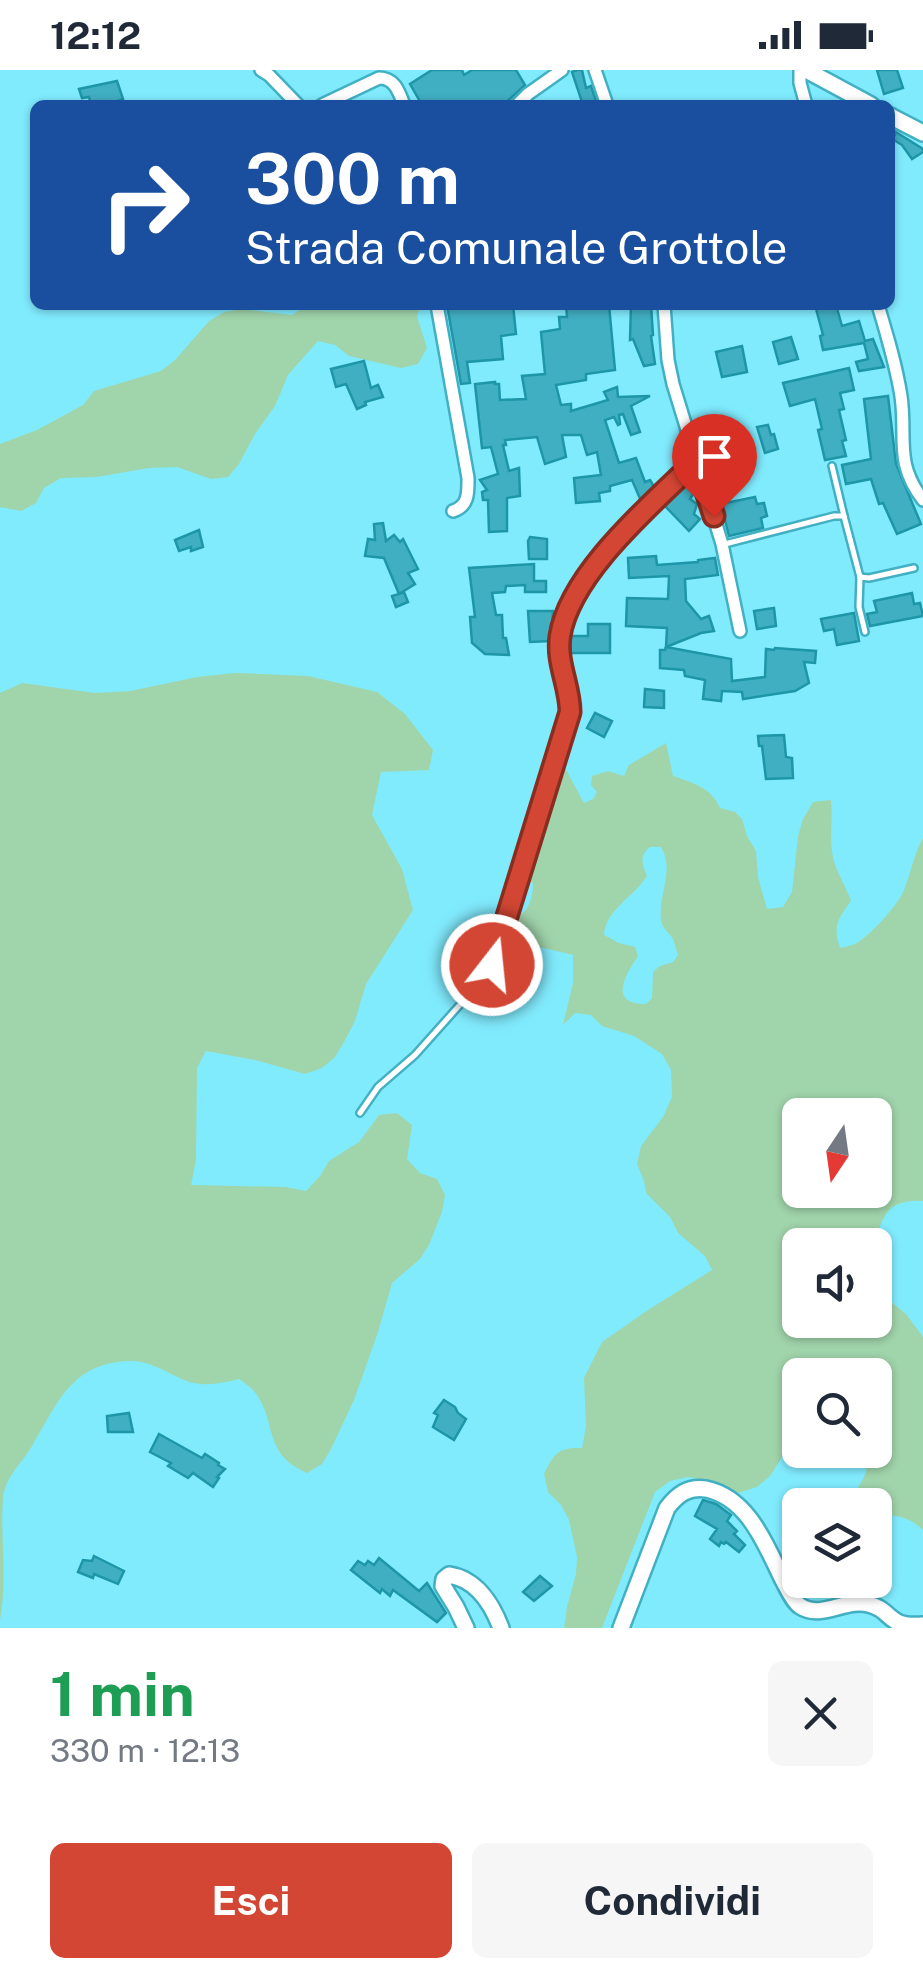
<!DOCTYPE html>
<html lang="it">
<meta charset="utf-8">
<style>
:root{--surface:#fff;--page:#f6f6f7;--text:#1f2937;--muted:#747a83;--accent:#d24633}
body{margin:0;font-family:"Public Sans",sans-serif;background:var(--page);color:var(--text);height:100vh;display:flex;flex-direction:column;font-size:38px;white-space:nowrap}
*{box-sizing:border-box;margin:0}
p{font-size:32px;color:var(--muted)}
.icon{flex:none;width:55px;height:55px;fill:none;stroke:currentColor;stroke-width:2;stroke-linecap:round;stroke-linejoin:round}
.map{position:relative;height:1558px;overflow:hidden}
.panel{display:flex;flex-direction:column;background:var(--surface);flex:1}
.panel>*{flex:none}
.guide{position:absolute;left:30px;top:30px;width:865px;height:210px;border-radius:15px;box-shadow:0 2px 8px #0004;background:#1a4fa0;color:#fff;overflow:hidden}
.needle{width:65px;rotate:193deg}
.fabs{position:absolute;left:782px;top:1028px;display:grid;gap:20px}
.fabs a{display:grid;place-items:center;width:110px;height:110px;border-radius:15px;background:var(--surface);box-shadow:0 2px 8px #0004;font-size:50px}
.pin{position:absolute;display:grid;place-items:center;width:85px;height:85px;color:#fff;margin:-102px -42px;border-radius:50% 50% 50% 0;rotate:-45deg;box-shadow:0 0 10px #0007}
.pin .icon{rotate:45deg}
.me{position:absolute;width:110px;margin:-55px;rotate:16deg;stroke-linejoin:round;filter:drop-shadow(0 0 8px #0008)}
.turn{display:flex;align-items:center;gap:35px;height:210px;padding:0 50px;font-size:45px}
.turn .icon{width:130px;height:130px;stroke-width:2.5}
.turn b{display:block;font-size:70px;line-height:85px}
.round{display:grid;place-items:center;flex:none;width:105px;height:105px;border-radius:15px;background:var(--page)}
.headline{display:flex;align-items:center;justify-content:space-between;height:170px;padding:0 50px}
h1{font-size:60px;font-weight:700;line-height:75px;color:#1e9e55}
.primary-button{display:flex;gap:20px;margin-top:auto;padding:20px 50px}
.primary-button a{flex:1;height:115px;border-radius:15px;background:var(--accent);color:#fff;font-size:40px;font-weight:700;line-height:115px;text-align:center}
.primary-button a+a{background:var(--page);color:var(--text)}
.status{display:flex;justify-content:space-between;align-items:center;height:70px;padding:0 50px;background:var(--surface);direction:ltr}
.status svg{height:28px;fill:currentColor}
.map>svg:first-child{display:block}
.green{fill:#a0d4ab;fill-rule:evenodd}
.building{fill:#41afc2;stroke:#1d96a8;stroke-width:2.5}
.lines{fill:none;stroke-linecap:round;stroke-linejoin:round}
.lane-casing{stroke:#42b0c3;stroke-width:10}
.street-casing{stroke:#42b0c3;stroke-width:16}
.secondary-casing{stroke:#42b0c3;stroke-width:20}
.lane{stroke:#fff;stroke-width:5}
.street{stroke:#fff;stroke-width:11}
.secondary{stroke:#fff;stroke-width:15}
.route-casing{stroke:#882e21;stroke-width:25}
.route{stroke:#d24633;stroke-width:18}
</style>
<div class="status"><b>12:12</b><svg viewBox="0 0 49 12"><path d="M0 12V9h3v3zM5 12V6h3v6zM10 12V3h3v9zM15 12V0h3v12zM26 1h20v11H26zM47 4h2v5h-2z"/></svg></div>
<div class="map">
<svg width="923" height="1558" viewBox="0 0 923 1558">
<rect width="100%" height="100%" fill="#81ebfe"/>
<!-- green -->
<g class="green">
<polygon points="307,235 421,235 417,246 427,278 418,294 401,298 349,286 335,275 318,271 288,305 275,336 255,364 239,394 228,407 211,409 177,397 149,398 96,407 61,408 44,418 36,433 21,441 0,437 0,374 37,360 83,335 94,321 161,301 175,290 209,251 224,242 242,239 292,245"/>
<path d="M235,603l73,3 69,16 28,22 28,36 -4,20 -48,2 -9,43 30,54 11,41 -47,74 -11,37 -11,21 -9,15 -13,11 -17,6 -50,-14 -49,-9 -9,17 -1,92 -5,25 94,2 21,4 14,-15 9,-15 30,-19 20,-27 18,-2 15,12 -5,34 13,14 17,6 8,16 -3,17 -13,33 -9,14 -28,24 -14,49 -24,68 -23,49 -9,15 -15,9c-47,-20 -28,-54 -55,-84 -4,-4 -9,-7 -13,-10 -13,3 -25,6 -38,5 -24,-1 -43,-24 -72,-23 -58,2 -71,42 -97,85 -11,19 -26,29 -29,52 -3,40 5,80 -3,122v-927l22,-10 73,10 35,-2 67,-14z"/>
<path d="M666,673l7,33c20,7 38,11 47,32l15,4 7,7 5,17 9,15 2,26 9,32 16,-2 9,-15 6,-56 5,-17 10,-17 18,-2c2,19 -2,39 2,57 3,15 13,29 18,44 -14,19 -18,25 -11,47 5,-1 10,-2 15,-4 14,-7 44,-40 49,-54 6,-15 11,-39 19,-52v363c-35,-2 -41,14 -48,44h-75v75h75v-38l4,10 27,22 17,23v193c-13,-13 -31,-17 -48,-14v-11h-23c3,-23 24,-30 10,-55h13v-75h-75l-2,57 -28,44 -13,11 -19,6 -34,-13 -16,-3 -18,4 -15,11 -53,136h-38l3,-21 9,-33 1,-17 -8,-37 -8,-15 -13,-13 -4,-18c10,-21 15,-27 38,-26l4,-22 -2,-48 18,-36 46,-32 64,-40 -7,-14 -27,-23 -8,-16 -24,-24 -2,-12 -7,-17 4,-18 22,-29 9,-20 -1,-27 -9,-16 -28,-18 -32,-10 -11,-11 -16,-2 -12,12 10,-42v-28l-71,-17 2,-5 7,-1 5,-14c13,-6 17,-21 17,-35l-6,-2 37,-115 20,37 9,-4 4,-7 -6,-7 1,-9 16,-5 16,5 5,-11zM650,777h11c14,23 -3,48 0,72 1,10 7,12 12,20 2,5 3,11 5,16l-5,7 -13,4 -7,6 -1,26 -6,6c-40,0 -19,-31 -8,-48l-3,-9 -16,-4 -15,-8c2,-26 30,-38 43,-59 -5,-13 -8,-20 3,-29zM800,1045h75v75h-75z"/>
</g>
<!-- building -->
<g class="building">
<polygon points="432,0 462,0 464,5 472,0 516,0 525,15 503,35 422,35 410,14"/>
<polygon points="577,0 582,0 586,18 591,16 597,34 583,35 572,2"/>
<polygon points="877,0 897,0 903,18 884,24"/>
<polygon points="117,11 123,29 117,31 118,35 91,35 89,27 82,28 79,19"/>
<polygon points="891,59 923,79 923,82 912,89 902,75 892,69 895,65"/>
<polygon points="447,235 513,235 516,264 501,266 503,289 467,292 470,313 461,314"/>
<polygon points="566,235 609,235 615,300 586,304 586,310 556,315 561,335 571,334 571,341 608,330 604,322 617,317 618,327 650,326 631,336 640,362 631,365 623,344 619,345 620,354 618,355 614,347 605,350 619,393 636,388 645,412 650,410 655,418 641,431 632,410 610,416 610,421 599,423 600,431 576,433 574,408 601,405 597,382 587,385 581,365 562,365 566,387 545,394 537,367 505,370 506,375 503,375 509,401 519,398 520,426 507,428 507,461 489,462 488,430 483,430 482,422 487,420 480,410 498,404 491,377 482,378 475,314 495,312 495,314 499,314 500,330 526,329 522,306 545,304 541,262 560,259 559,247 567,247"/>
<polygon points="631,235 651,235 653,265 651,266 655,294 644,296 633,269 630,270"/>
<polygon points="815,235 836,235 842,256 859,251 865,271 873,269 884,297 859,301 856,292 868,289 864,273 823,280 820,266 823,265"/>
<polygon points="791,267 798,289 779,294 773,272"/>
<polygon points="742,276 747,302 722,307 716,282"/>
<polygon points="364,291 371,318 378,315 383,327 365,332 366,335 357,339 346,314 336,317 331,299"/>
<polygon points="849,298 854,320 840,323 844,339 839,340 846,370 842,371 846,386 825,390 818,360 822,359 815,329 790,336 783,313"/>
<polygon points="888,326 896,394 921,454 897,464 883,433 879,434 871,409 846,414 842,395 871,389 864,329"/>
<polygon points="768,355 771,365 774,364 778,379 765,383 757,357"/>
<polygon points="685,415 694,423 690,429 697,434 694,444 700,449 689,461 664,435"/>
<polygon points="755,427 757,434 764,433 767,446 761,448 763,458 729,466 721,434"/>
<polygon points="383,453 386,471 394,465 400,472 403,469 418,499 408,503 415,514 399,524 404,522 408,532 396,537 392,526 399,524 384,488 365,486 368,469 375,470 374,454"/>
<polygon points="199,460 203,477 191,481 191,477 179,481 175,470"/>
<polygon points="530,467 547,469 547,489 529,489 528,471"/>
<polygon points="656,486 657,495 698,492 698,490 715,488 718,505 685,509 686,531 701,549 709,546 714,561 701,563 666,577 667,558 626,556 627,528 668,529 669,506 629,508 628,488"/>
<polygon points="534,494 534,511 546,511 546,522 525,522 525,515 506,516 505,522 492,523 496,545 502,545 503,568 506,568 509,585 485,584 472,573 470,547 475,547 469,498"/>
<polygon points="912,523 914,534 920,533 923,546 870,556 867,544 877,542 874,531"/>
<polygon points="774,538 776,556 757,559 754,541"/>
<polygon points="528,541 553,541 551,571 530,572"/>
<polygon points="854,543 859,571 837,575 834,559 824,561 821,549"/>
<polygon points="588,554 610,554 610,583 570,583 571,566 588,566"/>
<polygon points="666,577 731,589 732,611 765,607 766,579 774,580 775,578 816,581 815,593 804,592 809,613 795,621 743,629 742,622 722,621 721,631 703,629 705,610 685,606 684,600 660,598 660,580 665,580"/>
<polygon points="645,619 664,621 664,638 644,637"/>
<polygon points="595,643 612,651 604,667 587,658"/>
<polygon points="784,665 786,687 792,688 793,708 766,709 762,676 759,676 758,666"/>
<polygon points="444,1330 455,1337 458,1343 466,1349 454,1370 433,1357 438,1345 434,1343"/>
<polygon points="129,1343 133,1362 108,1362 107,1346"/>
<polygon points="159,1364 202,1388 205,1384 219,1393 218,1395 225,1399 217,1407 219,1408 213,1417 193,1403 188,1408 168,1396 171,1393 150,1382"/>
<polygon points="703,1430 716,1434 731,1445 727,1451 737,1461 734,1464 745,1475 739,1482 726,1472 724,1474 721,1472 719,1476 710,1469 717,1459 695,1446"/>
<polygon points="94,1486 124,1501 118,1514 94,1504 93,1508 78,1502 83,1490 92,1491"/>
<polygon points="379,1488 419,1521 427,1513 446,1543 437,1552 393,1520 390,1526 382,1519 380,1523 351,1500 358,1491 365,1495 368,1491 374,1495"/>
<polygon points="540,1506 552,1516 534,1531 523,1522"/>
</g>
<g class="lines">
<!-- lane casing -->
<g class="lane-casing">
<g id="lane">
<polyline points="832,396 844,446"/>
<polyline points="725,474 834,446 844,446 860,507 859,537 865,562"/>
<polyline points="860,507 869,508 914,498"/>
<polyline points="360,1043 378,1017 415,985 482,910 492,895 502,860"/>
</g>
</g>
<!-- street casing -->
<g class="street-casing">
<g id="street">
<polyline points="261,0 269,5 298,35"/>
<polyline points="595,0 607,35"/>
<polyline points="800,0 800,13 806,35"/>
<path d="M322,35l57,-27c16,0 20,14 25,27"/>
<polyline points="517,35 528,24 562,0"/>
<path d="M437,235l31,173c0,14 1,28 -15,33"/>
<polyline points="664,235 668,290 673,314 722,474 740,561"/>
<path d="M878,235c9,30 18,60 23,91 6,43 -7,66 22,104"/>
<path d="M502,857l67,-215c1,-26 -13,-49 -8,-76 9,-63 91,-132 136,-175"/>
</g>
</g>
<!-- secondary casing -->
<g class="secondary-casing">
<g id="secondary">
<polyline points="806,0 871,35"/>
<polyline points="890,46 923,63"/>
<path d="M466,1558l-10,-21 -13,-21 1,-7 5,-4c27,4 43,29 52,53"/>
<path d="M621,1558l46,-120c10,-13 21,-22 39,-19 43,9 60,57 77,91 5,9 10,21 17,26 21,14 46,-8 68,-2 26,6 17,24 55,21"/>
</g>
</g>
<!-- lane -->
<use href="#lane" class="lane"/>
<!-- street -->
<use href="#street" class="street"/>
<!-- secondary -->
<use href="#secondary" class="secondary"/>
</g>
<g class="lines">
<!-- route casing -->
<g class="route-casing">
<path id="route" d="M492,895l78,-253c0,-26 -14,-49 -10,-76 10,-63 92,-132 136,-175l18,55"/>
</g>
<!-- route -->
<use href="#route" class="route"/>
</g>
</svg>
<div class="fabs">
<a><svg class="needle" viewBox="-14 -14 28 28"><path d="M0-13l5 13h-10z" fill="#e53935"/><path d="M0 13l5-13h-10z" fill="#747a83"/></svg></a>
<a><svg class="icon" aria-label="sound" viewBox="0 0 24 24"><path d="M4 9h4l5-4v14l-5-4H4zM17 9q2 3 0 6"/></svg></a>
<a><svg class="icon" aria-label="search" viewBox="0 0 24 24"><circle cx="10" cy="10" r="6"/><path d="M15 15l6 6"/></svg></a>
<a><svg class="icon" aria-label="layers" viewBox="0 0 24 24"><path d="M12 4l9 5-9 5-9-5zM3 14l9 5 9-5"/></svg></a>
</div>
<div class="pin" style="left:714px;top:446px;background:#d93025"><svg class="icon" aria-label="arrive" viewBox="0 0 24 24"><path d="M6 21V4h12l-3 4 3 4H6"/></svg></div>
<svg class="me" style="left:492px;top:895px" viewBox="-20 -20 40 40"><circle r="17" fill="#d24633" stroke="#fff" stroke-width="3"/><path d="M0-11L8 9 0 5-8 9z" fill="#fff"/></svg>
<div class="guide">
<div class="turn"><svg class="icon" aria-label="right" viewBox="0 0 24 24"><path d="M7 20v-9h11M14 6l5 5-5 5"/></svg><div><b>300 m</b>Strada Comunale Grottole</div></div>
</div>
</div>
<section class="panel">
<div class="headline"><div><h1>1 min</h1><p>330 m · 12:13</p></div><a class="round"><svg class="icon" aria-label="close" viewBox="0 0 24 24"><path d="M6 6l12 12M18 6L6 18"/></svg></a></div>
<div class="primary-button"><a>Esci</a><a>Condividi</a></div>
</section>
